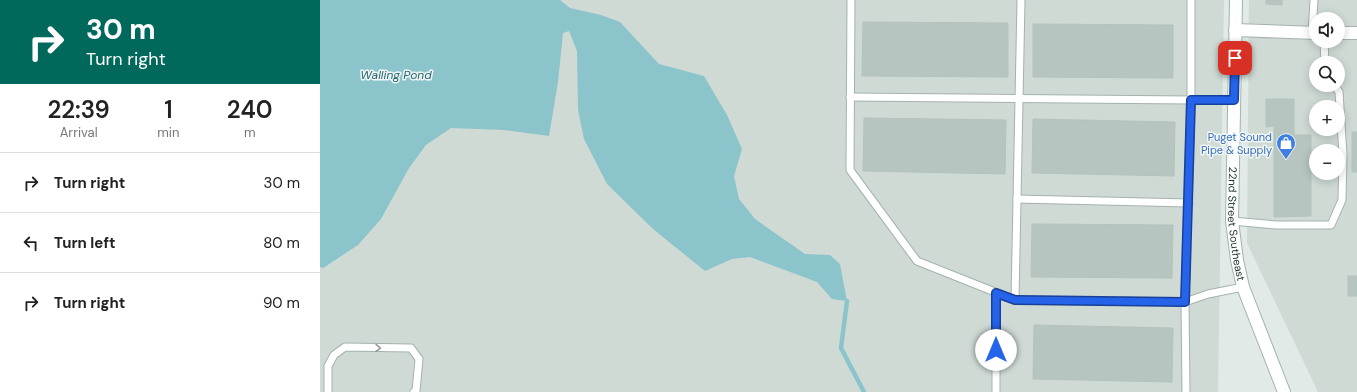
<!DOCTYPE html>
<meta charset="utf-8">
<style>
:root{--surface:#fff;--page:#f6f6f6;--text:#222;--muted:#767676;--line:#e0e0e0}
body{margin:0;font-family:"DM Sans",sans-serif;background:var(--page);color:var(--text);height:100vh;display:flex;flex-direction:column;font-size:15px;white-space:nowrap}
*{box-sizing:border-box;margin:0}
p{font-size:13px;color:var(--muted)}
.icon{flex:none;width:22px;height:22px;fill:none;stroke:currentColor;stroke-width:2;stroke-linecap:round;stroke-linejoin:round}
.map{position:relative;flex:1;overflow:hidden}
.drawer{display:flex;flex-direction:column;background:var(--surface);width:320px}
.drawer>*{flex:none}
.banner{background:#00695c;color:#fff;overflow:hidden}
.controls{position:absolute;left:989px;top:12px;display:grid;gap:8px}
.controls a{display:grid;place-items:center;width:36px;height:36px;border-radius:50%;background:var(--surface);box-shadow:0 2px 10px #0003;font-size:20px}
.pin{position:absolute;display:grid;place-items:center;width:34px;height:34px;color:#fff;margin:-17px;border-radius:8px;box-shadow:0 2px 6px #0006}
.me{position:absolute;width:44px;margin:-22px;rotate:0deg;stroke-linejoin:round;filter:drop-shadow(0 0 3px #0008)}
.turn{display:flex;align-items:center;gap:14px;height:84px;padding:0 20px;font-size:18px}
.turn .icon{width:52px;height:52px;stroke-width:2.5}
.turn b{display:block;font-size:28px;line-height:34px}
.eta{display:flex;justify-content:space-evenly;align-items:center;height:68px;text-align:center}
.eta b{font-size:24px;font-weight:600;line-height:28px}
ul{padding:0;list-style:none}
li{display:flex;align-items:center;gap:12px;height:60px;padding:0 20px;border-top:1px solid var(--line)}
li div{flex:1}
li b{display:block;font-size:15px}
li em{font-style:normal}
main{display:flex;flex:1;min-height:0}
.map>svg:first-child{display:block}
.built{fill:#cfdad5;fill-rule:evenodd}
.water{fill:#8cc4cc}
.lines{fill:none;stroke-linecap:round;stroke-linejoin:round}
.stream{stroke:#8cc4cc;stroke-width:4.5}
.building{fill:#b6c5bf;stroke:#b4c3bc}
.lane-casing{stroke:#a4b2ad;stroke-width:9}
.street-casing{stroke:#a4b2ad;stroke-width:14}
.secondary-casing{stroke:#a0b5ad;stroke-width:14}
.lane{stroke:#fff;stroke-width:7}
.street{stroke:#fff;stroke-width:12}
.secondary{stroke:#fff;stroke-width:12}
.oneway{stroke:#909c99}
.route-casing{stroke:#184099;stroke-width:10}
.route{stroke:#2563eb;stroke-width:7}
.labels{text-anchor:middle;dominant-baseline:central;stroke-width:3;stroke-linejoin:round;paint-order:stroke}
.shop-label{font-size:11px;fill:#366cbe;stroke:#f1f7f4;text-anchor:end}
.street-label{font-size:11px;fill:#223a33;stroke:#f1f7f4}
.water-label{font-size:12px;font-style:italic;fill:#216671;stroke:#f1f7f4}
</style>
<main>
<section class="drawer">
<div class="banner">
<div class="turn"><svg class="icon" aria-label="right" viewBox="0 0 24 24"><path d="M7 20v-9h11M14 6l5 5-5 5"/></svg><div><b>30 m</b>Turn right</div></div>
</div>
<div class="eta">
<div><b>22:39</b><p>Arrival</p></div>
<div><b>1</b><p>min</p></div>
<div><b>240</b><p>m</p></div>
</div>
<ul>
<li><svg class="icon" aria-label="right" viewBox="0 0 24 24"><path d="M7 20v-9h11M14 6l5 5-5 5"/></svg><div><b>Turn right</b></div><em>30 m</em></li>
<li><svg class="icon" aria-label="left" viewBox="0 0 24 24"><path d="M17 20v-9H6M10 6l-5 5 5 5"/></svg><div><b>Turn left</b></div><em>80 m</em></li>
<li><svg class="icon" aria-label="right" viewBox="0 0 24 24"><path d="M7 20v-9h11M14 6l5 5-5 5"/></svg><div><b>Turn right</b></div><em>90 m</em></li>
</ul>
</section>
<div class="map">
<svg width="1037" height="392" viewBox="0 0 1037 392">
<rect width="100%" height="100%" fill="#e1eae6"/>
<!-- built -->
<g class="built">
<polygon points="0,0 904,0 898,392 0,392"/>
<path d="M929,0h108v392h-39l-71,-149zM996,19h22v22h-22zM996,63h22v22h-22zM996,107h22v22h-22zM996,151h22v22h-22z"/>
</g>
<!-- water -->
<polygon class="water" points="0,0 240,0 250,8 281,15 300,22 339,64 384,76 407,115 422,149 414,176 419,199 435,219 485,254 510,255 520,264 527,301 512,299 497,282 430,257 412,259 385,271 333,229 287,184 264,139 258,110 257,51 249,31 243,33 238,82 229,136 184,130 131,128 106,145 89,168 61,219 38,245 3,268 0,267"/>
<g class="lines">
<!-- stream -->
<polyline class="stream" points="527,301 521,348 544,392"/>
</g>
<!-- building -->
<g class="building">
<polygon points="946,0 962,0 962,5 946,4"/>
<polygon points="543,22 688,23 688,77 542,76"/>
<polygon points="713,24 853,25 853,78 713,77"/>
<polygon points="946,99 974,99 974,135 991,135 991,216 954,217 954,126 946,127"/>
<polygon points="544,118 686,120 685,174 543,171"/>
<polygon points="713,119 855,122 854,176 712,173"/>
<rect x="1032" y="132" width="5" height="40"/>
<polygon points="712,224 853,225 852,278 711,277"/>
<rect x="1028" y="276" width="9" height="20"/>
<polygon points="714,325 853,328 852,382 713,379"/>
</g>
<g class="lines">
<!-- lane casing -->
<g class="lane-casing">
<g id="lane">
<polyline points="531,0 530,170 597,261 695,300 865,302 866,392"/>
<polyline points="992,33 994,0"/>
<polyline points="1004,41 1005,63"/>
<polyline points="530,97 871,100 871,0"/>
<polyline points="914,100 871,100 865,302 888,294 923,287"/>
<polyline points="697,199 869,203"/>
<polyline points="912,221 956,225 1011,225 1022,200 1023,155 1019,92 1014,85"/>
<polyline points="695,300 701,0"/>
<polyline points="8,392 8,366 14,355 25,347 91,348 99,359 96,391 94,392"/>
<polyline points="676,392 676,293"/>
</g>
</g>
<!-- street casing -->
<g class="street-casing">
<g id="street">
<polyline points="915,30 996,33"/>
<polyline points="1018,33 1037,33"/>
</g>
</g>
<!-- secondary casing -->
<g class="secondary-casing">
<g id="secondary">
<path id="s1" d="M916,0l-4,221 5,39 6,27 41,105"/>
</g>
</g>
<!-- lane -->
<use href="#lane" class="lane"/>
<!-- street -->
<use href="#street" class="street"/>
<!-- secondary -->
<use href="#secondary" class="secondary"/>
</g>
<!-- one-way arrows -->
<defs><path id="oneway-chevron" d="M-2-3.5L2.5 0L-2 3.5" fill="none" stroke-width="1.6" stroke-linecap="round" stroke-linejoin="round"/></defs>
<use class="oneway" href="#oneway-chevron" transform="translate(58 348) rotate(1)"/>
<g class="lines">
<!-- route casing -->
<g class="route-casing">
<polyline id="route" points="676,350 676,293 695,300 865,302 871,100 914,100 915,58"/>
</g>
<!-- route -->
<use href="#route" class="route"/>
</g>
<!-- icons -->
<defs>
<g id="shop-pin" transform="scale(1)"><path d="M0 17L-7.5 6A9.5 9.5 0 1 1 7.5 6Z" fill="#3f7fe0" stroke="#f1f7f4"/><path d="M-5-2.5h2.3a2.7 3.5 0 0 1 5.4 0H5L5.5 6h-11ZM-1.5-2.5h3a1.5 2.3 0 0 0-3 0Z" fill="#fff"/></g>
</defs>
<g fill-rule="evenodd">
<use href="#shop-pin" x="966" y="143"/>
</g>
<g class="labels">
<!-- shop labels -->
<g class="shop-label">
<text x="952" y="137">Puget Sound<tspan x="952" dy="13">Pipe &amp; Supply</tspan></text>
</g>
<!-- street labels -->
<g class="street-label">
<text stroke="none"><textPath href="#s1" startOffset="224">22nd Street Southeast</textPath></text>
</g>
<!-- water labels -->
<g class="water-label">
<text x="76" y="75">Walling Pond</text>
</g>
</g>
</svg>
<div class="controls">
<a><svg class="icon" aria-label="sound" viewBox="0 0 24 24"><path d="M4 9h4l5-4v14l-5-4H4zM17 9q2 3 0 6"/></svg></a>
<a><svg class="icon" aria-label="search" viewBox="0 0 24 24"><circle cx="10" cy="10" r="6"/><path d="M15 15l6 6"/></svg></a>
<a>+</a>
<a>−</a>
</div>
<div class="pin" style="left:915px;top:58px;background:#d93025"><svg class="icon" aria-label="arrive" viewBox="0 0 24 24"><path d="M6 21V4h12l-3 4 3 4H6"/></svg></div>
<svg class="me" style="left:676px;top:350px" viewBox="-20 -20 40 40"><circle r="19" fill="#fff"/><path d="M0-13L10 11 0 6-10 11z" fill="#2563eb"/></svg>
</div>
</main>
